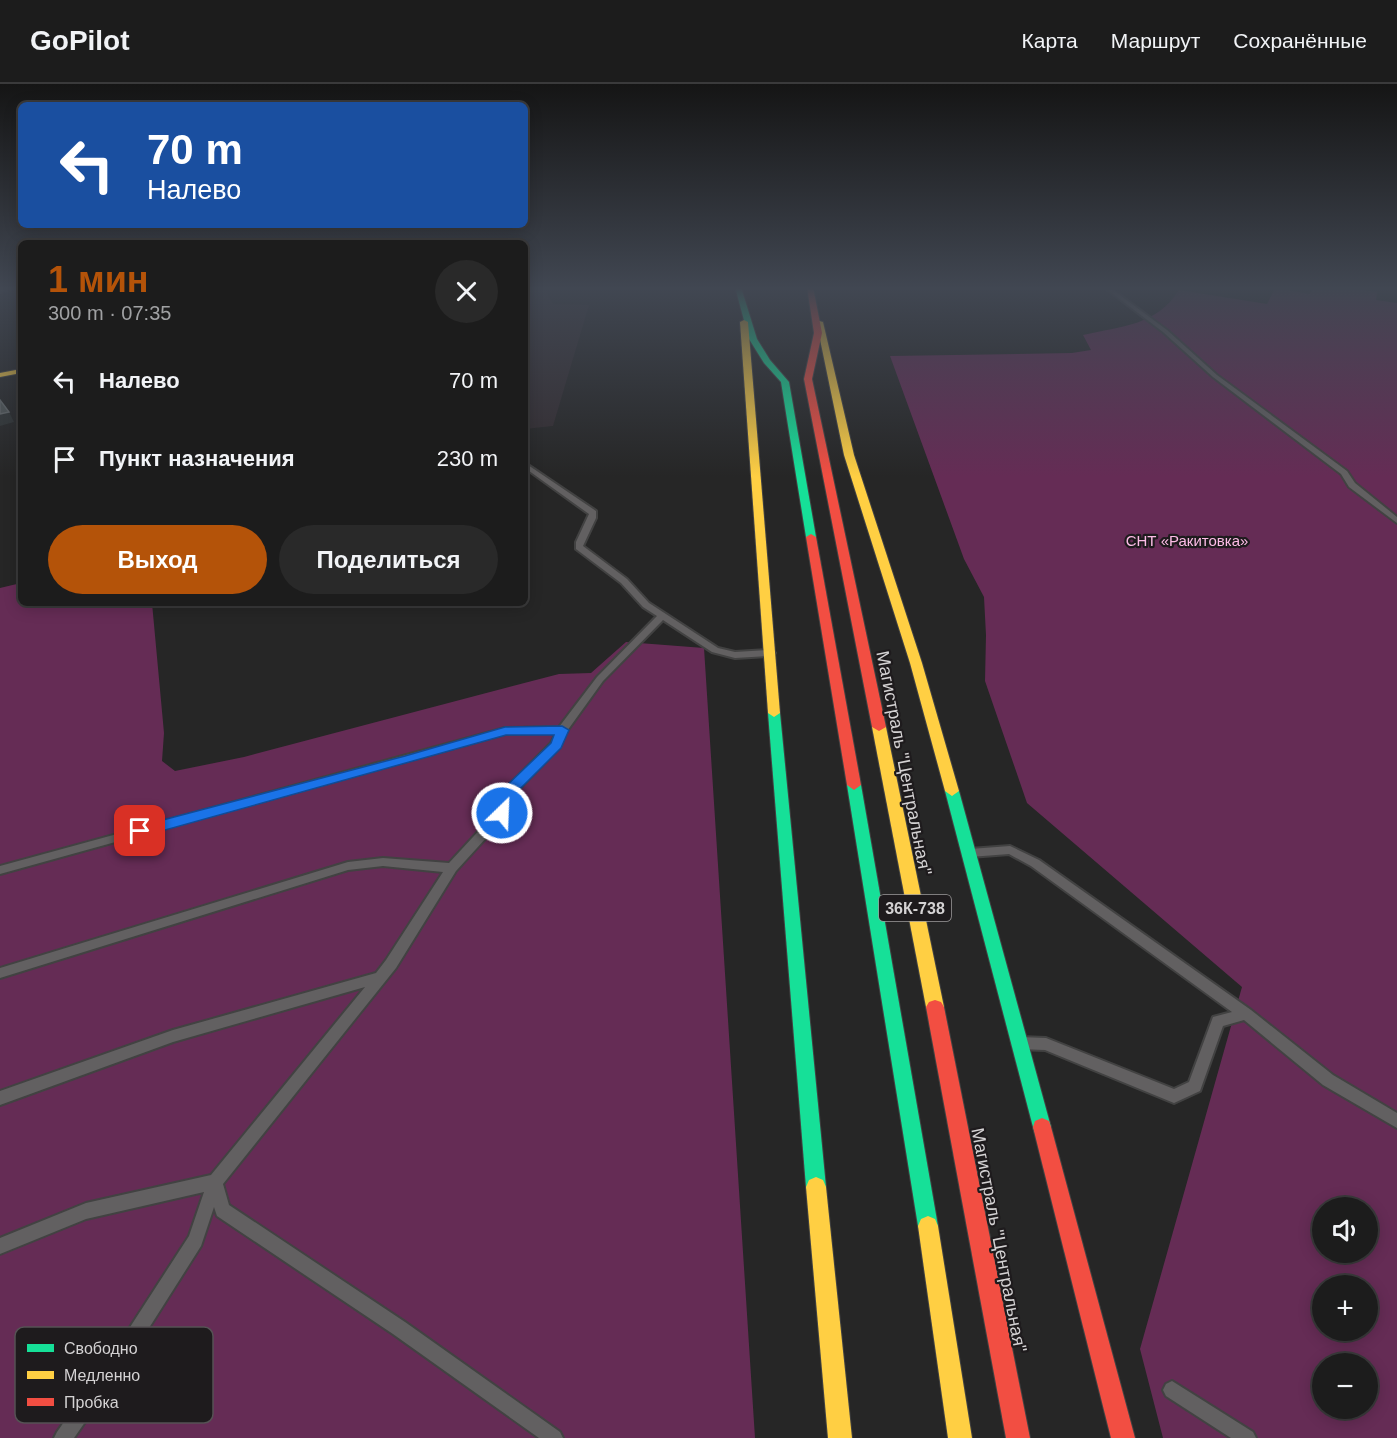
<!DOCTYPE html>
<html lang="ru">
<meta charset="utf-8">
<style>
:root{--surface:#1c1c1c;--page:#292929;--text:#f1f3f6;--muted:#a0a1a3;--line:#3a3a3b;--accent:#b45309}
body{margin:0;font-family:Helvetica,sans-serif;background:var(--page);color:var(--text);height:100vh;display:flex;flex-direction:column;font-size:22px;white-space:nowrap}
*{box-sizing:border-box;margin:0}
p{font-size:20px;color:var(--muted)}
.icon{flex:none;width:33px;height:33px;fill:none;stroke:currentColor;stroke-width:2;stroke-linecap:round;stroke-linejoin:round}
.map{position:relative;flex:1;overflow:hidden}
.panel{position:absolute;left:18px;top:156px;width:510px;height:366px;display:flex;flex-direction:column;background:var(--surface);border-radius:9px;box-shadow:0 3px 15px #0003,0 0 0 2px var(--line)}
.panel>*{flex:none}
.hud{position:absolute;left:18px;top:18px;width:510px;height:126px;border-radius:9px;box-shadow:0 3px 15px #0003,0 0 0 2px var(--line);background:#1a4fa0;color:#fff;overflow:hidden}
.buttons{position:absolute;left:1312px;top:1113px;display:grid;gap:12px}
.buttons a{display:grid;place-items:center;width:66px;height:66px;border-radius:50%;background:var(--surface);box-shadow:0 3px 15px #0003,0 0 0 2px var(--line);font-size:30px}
.pin{position:absolute;display:grid;place-items:center;width:51px;height:51px;color:#fff;margin:-26px;border-radius:12px;box-shadow:0 3px 9px #0006}
.me{position:absolute;width:66px;margin:-33px;rotate:24deg;stroke-linejoin:round;filter:drop-shadow(0 0 4px #0008)}
.turn{display:flex;align-items:center;gap:21px;height:126px;padding:0 30px;font-size:27px}
.turn .icon{width:78px;height:78px;stroke-width:2.5}
.turn b{display:block;font-size:42px;line-height:51px}
.round{display:grid;place-items:center;flex:none;width:63px;height:63px;border-radius:32px;background:var(--page)}
.summary{display:flex;align-items:center;justify-content:space-between;height:102px;padding:0 30px}
h1{font-size:36px;font-weight:700;line-height:45px;color:var(--accent)}
.cta{display:flex;gap:12px;margin-top:auto;padding:12px 30px}
.cta a{flex:1;height:69px;border-radius:36px;background:var(--accent);color:#fff;font-size:24px;font-weight:700;line-height:69px;text-align:center}
.cta a+a{background:var(--page);color:var(--text)}
ul{padding:0;list-style:none}
li{display:flex;align-items:center;gap:18px;height:78px;padding:0 30px}
li div{flex:1}
li b{display:block;font-size:22px}
li em{font-style:normal}
header{display:flex;align-items:center;gap:36px;box-sizing:border-box;height:84px;padding:0 30px;background:var(--surface);border-bottom:2px solid var(--line)}
header strong{font-size:28px}
nav{display:flex;gap:33px;margin-inline-start:auto;font-size:21px}
.map>svg:first-child{display:block}
.built{fill:#332c30}
.green{fill:#652c55;fill-rule:evenodd}
.lines{fill:none;stroke-linecap:round;stroke-linejoin:round}
.street-casing{stroke:#424242;stroke-width:4}
.fast-casing{stroke:#424242;stroke-width:2}
.slow-casing{stroke:#424242;stroke-width:2}
.jam-casing{stroke:#424242;stroke-width:2}
.street{fill:#626061;fill-rule:evenodd}
.fast{fill:#16e098;fill-rule:evenodd}
.slow{fill:#ffcf43;fill-rule:evenodd}
.jam{fill:#f24e42;fill-rule:evenodd}
.shaded-wall{fill:#303434}
.building{fill:#515757;stroke:#656a6b;stroke-width:1.5}
.route{fill:#1a73e8;stroke:#114b97;stroke-width:1.5}
.labels{text-anchor:middle;dominant-baseline:central;stroke-width:4.5;stroke-linejoin:round;paint-order:stroke}
.far-park-label{font-size:15px;fill:#fdbce6;stroke:#1e1b1d}
.shield{fill:#1e1b1d;stroke:#9d9b9c;stroke-width:1.5}
.shield-label{font-size:16px;font-weight:bold;fill:#d4d2d3}
.street-label{font-size:18px;fill:#d4d2d3;stroke:#1e1b1d}
.key{fill:#1e1b1d;stroke:#555254;stroke-width:1.5}
.key-label{font-size:16px;fill:#d4d2d3}
</style>
<header>
<strong>GoPilot</strong>
<nav><a>Карта</a><a>Маршрут</a><a>Сохранённые</a></nav>
</header>
<div class="map">
<svg width="1397" height="1354" viewBox="0 0 1397 1354">
<rect width="100%" height="100%" fill="#262626"/>
<!-- built -->
<polygon class="built" points="525,205 545,205 553,220 589,221 553,342 525,345"/>
<!-- green -->
<g class="green">
<path d="M1313,203h29l35,5 -1,8 21,3v1135h-234l-23,-89 102,-362 -215,-184 -42,-122 1,-46 -2,-38 -20,-38 -74,-203 182,-3 19,-3 -8,-15c39,-9 73,-9 96,-45l88,14 8,-16 35,6zM1323,1124h45v44h-45zM1323,1202h45v44h-45zM1323,1280h45v44h-45z"/>
<polygon points="21,499 21,519 152,519 164,649 162,677 175,687 244,673 532,597 559,590 591,589 626,558 704,564 755,1354 0,1354 0,504"/>
</g>
<g class="lines">
<!-- street casing -->
<g class="street-casing">
<g id="street">
<polygon points="6,203 15,203 0,208 0,204"/>
<polygon points="1104,203 1109,203 1167,246 1217,291 1347,387 1355,399 1397,433 1397,439 1349,403 1341,390 1213,293 1163,248"/>
<polygon points="525,379 596,427 596,434 583,462 627,495 649,519 718,564 735,568 770,566 775,569 770,572 735,574 712,568 663,536 603,597 567,647 560,663 513,711 506,732 456,787 396,884 223,1100 229,1121 405,1238 560,1348 563,1354 539,1354 393,1250 217,1132 214,1123 201,1162 135,1266 74,1354 54,1354 57,1348 123,1254 189,1152 204,1108 86,1135 0,1170 0,1154 86,1119 211,1091 365,903 173,958 0,1021 0,1007 173,946 376,889 386,876 443,788 383,782 348,786 0,894 0,884 348,778 383,774 449,779 497,727 504,706 551,659 556,649 505,650 0,790 0,782 505,644 559,643 597,593 657,532 643,523 621,499 576,465 576,458 589,430 525,384"/>
<polygon points="1010,762 1039,776 1251,926 1333,991 1397,1029 1397,1044 1323,1001 1244,936 1223,942 1200,1007 1174,1019 1045,966 1019,965 1014,963 1012,959 1014,955 1019,953 1046,954 1174,1005 1189,998 1213,933 1232,928 1031,782 1009,770 970,773 966,772 964,769 966,766 970,765"/>
<polygon points="1172,1297 1253,1348 1256,1354 1231,1354 1166,1312 1163,1306 1166,1300"/>
</g>
</g>
<!-- fast casing -->
<g class="fast-casing">
<g id="fast">
<polygon points="735,203 741,203 757,255 770,276 789,298 816,453 815,455 811,456 806,453 781,298 764,279 749,255"/>
<polygon points="774,625 780,629 826,1103 823,1110 816,1113 809,1110 806,1103 768,629"/>
<polygon points="854,696 861,701 938,1142 935,1149 928,1152 921,1149 918,1142 847,701"/>
<polygon points="952,702 959,707 1051,1043 1049,1049 1042,1052 1035,1049 1033,1043 945,707"/>
</g>
</g>
<!-- slow casing -->
<g class="slow-casing">
<g id="slow">
<polygon points="744,236 748,238 780,629 774,633 768,629 740,238"/>
<polygon points="816,236 823,238 854,371 922,579 959,707 952,712 945,707 910,579 844,371"/>
<polygon points="21,285 21,289 0,293 0,289"/>
<polygon points="879,639 886,643 944,923 941,928 935,930 929,928 926,923 872,643"/>
<polygon points="816,1093 823,1096 826,1103 852,1354 828,1354 806,1103 809,1096"/>
<polygon points="928,1132 935,1135 938,1142 972,1354 948,1354 918,1142 921,1135"/>
</g>
</g>
<!-- jam casing -->
<g class="jam-casing">
<g id="jam">
<polygon points="807,203 813,203 822,249 812,295 886,643 879,647 872,643 804,295 814,249"/>
<polygon points="811,450 816,453 861,701 854,706 847,701 806,453"/>
<polygon points="935,916 941,918 944,923 1030,1354 1006,1354 926,923 929,918"/>
<polygon points="1042,1034 1049,1037 1051,1043 1135,1354 1111,1354 1033,1043 1035,1037"/>
</g>
</g>
<!-- street -->
<use href="#street" class="street"/>
<!-- fast -->
<use href="#fast" class="fast"/>
<!-- slow -->
<use href="#slow" class="slow"/>
<!-- jam -->
<use href="#jam" class="jam"/>
</g>
<!-- shaded-wall -->
<polygon class="shaded-wall" points="9,328 14,338 0,342 0,330"/>
<!-- building -->
<polygon class="building" points="0,316 9,328 0,330"/>
<!-- sky -->
<linearGradient id="sky" x2="0" y2="1"><stop stop-color="#151515"/><stop offset="0.52" stop-color="#414752"/><stop offset="1" stop-color="#414752" stop-opacity="0"/></linearGradient>
<rect width="1397" height="393" fill="url(#sky)"/>
<!-- route -->
<polygon class="route" points="562,642 569,646 561,664 514,711 509,729 502,734 495,729 503,705 551,659 554,651 506,651 140,753 133,747 140,742 405,672 505,643"/>
<g class="labels">
<!-- far-park labels -->
<g class="far-park-label">
<text x="1187" y="456">СНТ «Ракитовка»</text>
</g>
<!-- shield labels -->
<rect class="shield" x="879" y="811" width="72" height="26" rx="4.5"/>
<g class="shield-label">
<text x="915" y="824">36К-738</text>
</g>
<!-- street labels -->
<g class="street-label">
<text transform="translate(904 679) rotate(79)">Магистраль "Центральная"</text>
<text transform="translate(999 1156) rotate(79)">Магистраль "Центральная"</text>
</g>
</g>
<!-- legend -->
<rect x="15" y="1243" width="198" height="96" rx="9" class="key"/>
<rect x="27" y="1260" width="27" height="8" fill="#16e098"/>
<rect x="27" y="1287" width="27" height="8" fill="#ffcf43"/>
<rect x="27" y="1314" width="27" height="8" fill="#f24e42"/>
<g class="key-label">
<text x="64" y="1270">Свободно</text>
<text x="64" y="1297">Медленно</text>
<text x="64" y="1324">Пробка</text>
</g>
</svg>
<div class="buttons">
<a><svg class="icon" aria-label="sound" viewBox="0 0 24 24"><path d="M4 9h4l5-4v14l-5-4H4zM17 9q2 3 0 6"/></svg></a>
<a>+</a>
<a>−</a>
</div>
<div class="pin" style="left:140px;top:747px;background:#d93025"><svg class="icon" aria-label="arrive" viewBox="0 0 24 24"><path d="M6 21V4h12l-3 4 3 4H6"/></svg></div>
<svg class="me" style="left:502px;top:729px" viewBox="-20 -20 40 40"><circle r="17" fill="#1a73e8" stroke="#fff" stroke-width="3"/><path d="M0-11L8 9 0 5-8 9z" fill="#fff"/></svg>
<div class="hud">
<div class="turn"><svg class="icon" aria-label="left" viewBox="0 0 24 24"><path d="M17 20v-9H6M10 6l-5 5 5 5"/></svg><div><b>70 m</b>Налево</div></div>
</div>
<section class="panel">
<div class="summary"><div><h1>1 мин</h1><p>300 m · 07:35</p></div><a class="round"><svg class="icon" aria-label="close" viewBox="0 0 24 24"><path d="M6 6l12 12M18 6L6 18"/></svg></a></div>
<ul>
<li><svg class="icon" aria-label="left" viewBox="0 0 24 24"><path d="M17 20v-9H6M10 6l-5 5 5 5"/></svg><div><b>Налево</b></div><em>70 m</em></li>
<li><svg class="icon" aria-label="arrive" viewBox="0 0 24 24"><path d="M6 21V4h12l-3 4 3 4H6"/></svg><div><b>Пункт назначения</b></div><em>230 m</em></li>
</ul>
<div class="cta"><a>Выход</a><a>Поделиться</a></div>
</section>
</div>
